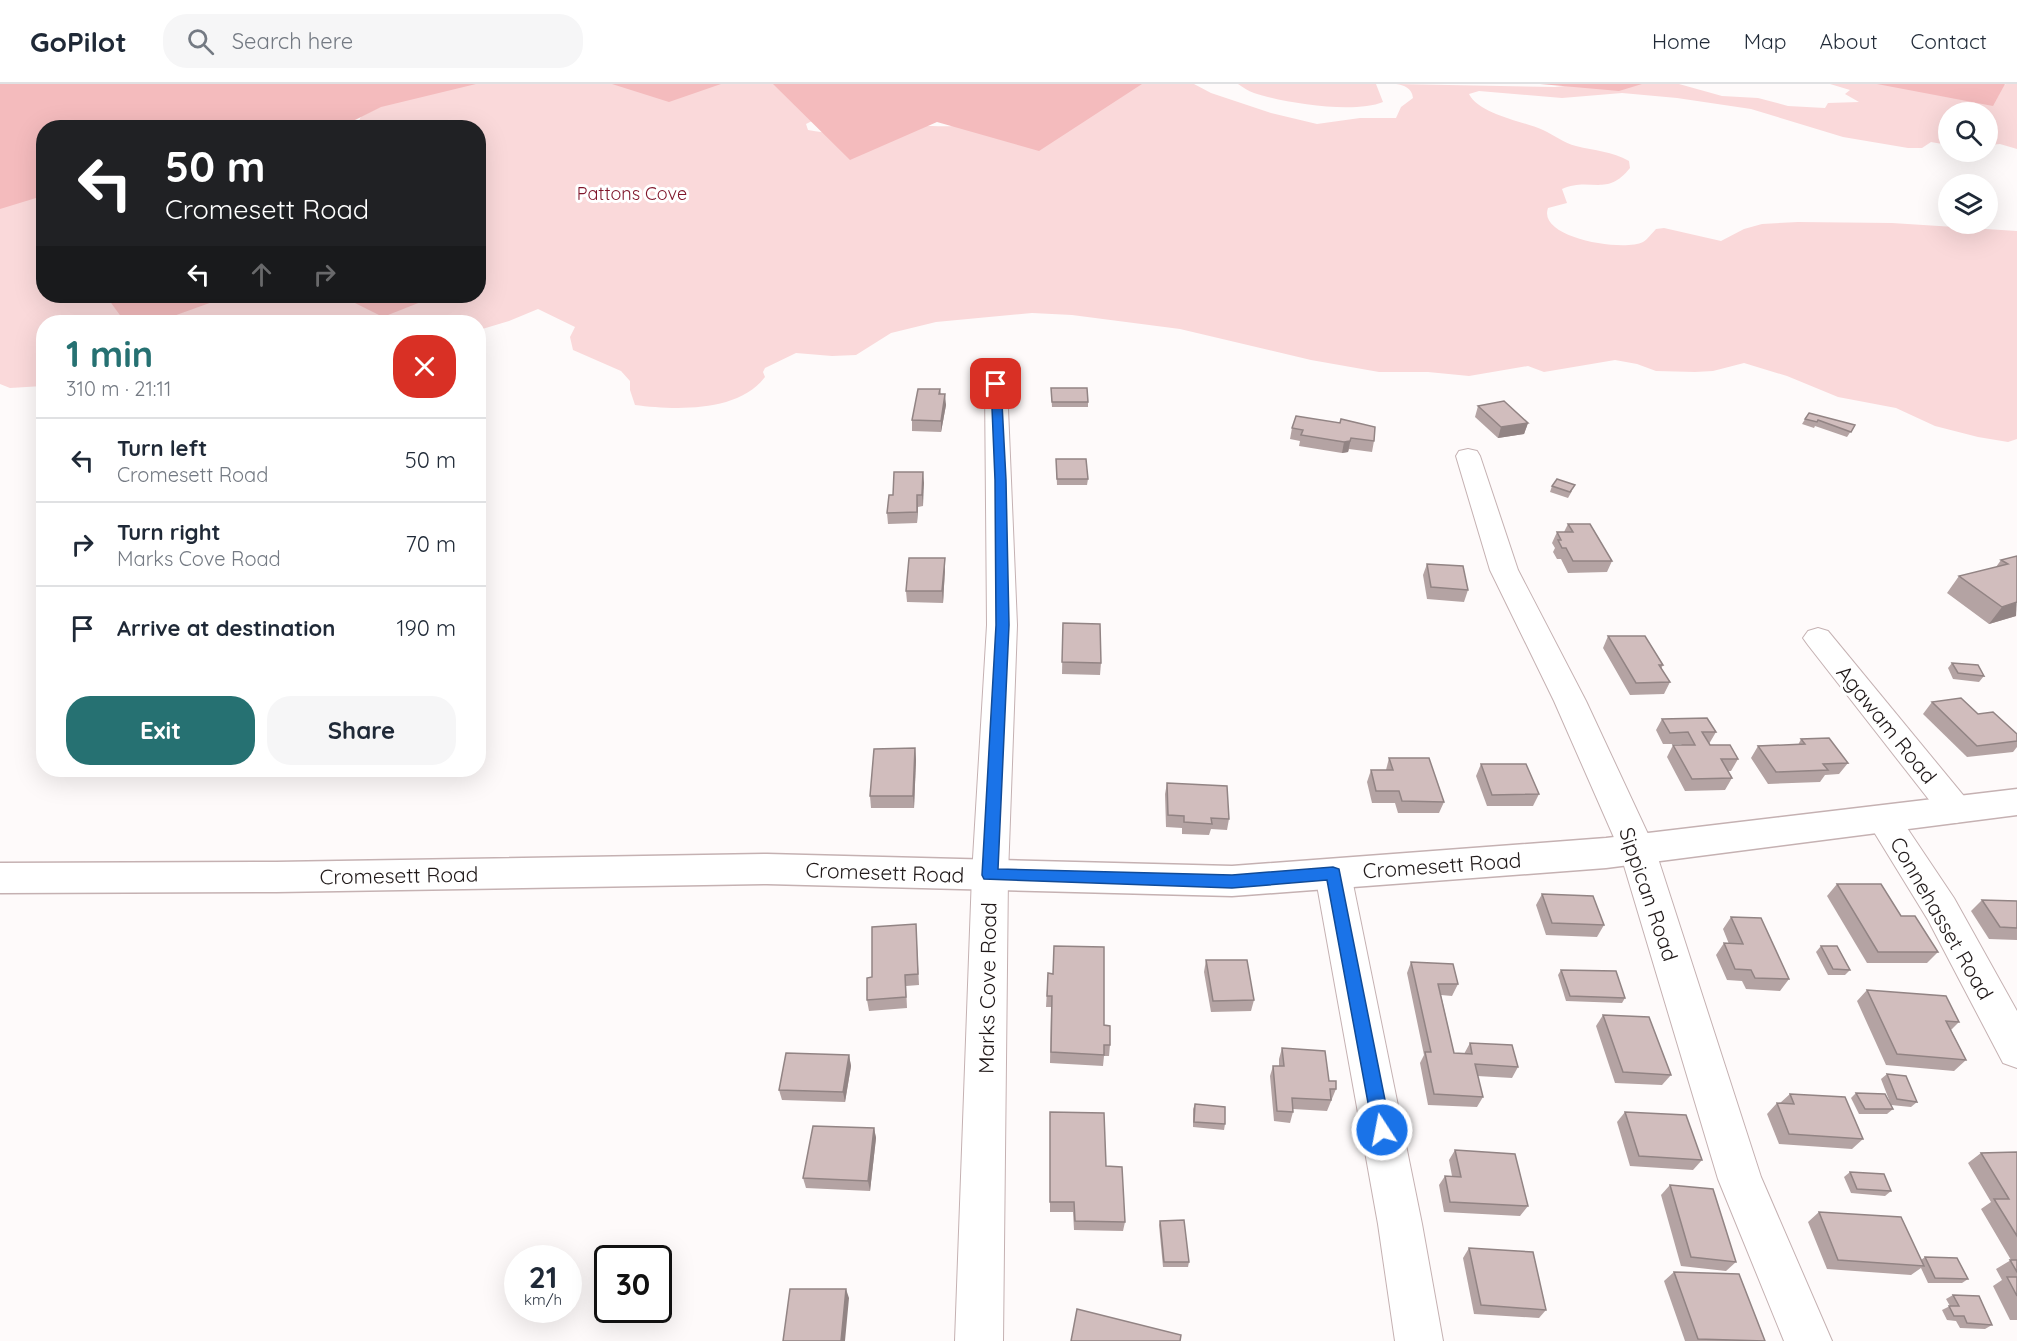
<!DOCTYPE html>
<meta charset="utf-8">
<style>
:root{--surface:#fff;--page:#f6f6f7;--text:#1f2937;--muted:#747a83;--line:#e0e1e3;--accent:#267172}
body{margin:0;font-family:Quicksand,sans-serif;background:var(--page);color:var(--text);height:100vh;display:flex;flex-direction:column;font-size:22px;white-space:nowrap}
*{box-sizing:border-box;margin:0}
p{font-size:20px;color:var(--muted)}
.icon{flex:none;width:33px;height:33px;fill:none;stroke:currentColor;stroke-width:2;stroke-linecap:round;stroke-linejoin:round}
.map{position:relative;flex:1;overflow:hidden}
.details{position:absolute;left:36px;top:231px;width:450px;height:462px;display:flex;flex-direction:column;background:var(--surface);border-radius:24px;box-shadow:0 6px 24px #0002}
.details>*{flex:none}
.guide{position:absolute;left:36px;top:36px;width:450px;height:183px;border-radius:24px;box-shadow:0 6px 24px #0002;background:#202124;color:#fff;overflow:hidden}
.controls{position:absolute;left:1938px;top:18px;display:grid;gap:12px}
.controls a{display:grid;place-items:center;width:60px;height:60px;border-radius:50%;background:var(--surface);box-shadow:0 6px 24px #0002;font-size:30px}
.speed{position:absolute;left:504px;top:1161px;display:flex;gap:12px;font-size:30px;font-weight:700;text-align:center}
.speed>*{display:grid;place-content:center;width:78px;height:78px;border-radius:50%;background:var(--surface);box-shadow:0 6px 24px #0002;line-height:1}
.speed small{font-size:15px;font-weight:400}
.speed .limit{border:3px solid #111;border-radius:9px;background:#fff;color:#111}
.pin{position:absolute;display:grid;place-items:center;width:51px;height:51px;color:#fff;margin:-26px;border-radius:12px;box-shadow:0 3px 9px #0006}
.me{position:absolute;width:66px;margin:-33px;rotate:349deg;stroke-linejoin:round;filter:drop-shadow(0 0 4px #0008)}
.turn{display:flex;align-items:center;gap:21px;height:126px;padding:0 30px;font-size:27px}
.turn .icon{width:78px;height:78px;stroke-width:2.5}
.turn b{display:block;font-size:42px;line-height:51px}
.lanes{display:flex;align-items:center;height:57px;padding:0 30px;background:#0003;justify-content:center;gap:30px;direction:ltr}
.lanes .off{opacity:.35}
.round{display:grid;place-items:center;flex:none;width:63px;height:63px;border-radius:24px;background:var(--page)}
.head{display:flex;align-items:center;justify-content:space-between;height:102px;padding:0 30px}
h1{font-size:36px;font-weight:800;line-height:45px;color:var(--accent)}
.primary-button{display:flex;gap:12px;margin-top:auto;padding:12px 30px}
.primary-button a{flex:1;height:69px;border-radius:24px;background:var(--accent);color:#fff;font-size:24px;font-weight:800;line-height:69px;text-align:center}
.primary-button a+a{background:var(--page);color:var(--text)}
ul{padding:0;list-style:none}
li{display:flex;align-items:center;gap:18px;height:84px;padding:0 30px;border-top:2px solid var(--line)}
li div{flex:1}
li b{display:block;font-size:22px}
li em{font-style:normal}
header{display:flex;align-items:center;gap:36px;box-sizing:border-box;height:84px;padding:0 30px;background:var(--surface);border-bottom:2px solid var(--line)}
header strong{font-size:28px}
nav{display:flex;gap:33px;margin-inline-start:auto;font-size:21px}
.search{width:420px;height:54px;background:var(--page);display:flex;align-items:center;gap:15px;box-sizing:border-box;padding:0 21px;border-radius:24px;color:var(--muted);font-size:22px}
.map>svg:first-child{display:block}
.green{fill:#fad9da}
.water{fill:#f4bbbd}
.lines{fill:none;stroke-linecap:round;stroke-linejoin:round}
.street-casing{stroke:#c5b1b2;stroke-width:2}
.secondary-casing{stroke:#c5b1b2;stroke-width:3}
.street{fill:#fff;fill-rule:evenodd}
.secondary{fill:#fff;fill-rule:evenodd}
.wall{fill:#b4a3a3}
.shaded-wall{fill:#928484}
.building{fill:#d1bdbd;stroke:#928484;stroke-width:1.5}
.route{fill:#1a73e8;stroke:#114b97;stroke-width:1.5}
.labels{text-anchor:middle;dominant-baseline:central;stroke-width:6;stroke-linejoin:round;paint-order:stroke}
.far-park-label{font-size:18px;fill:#7f152a;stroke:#fff}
.street-label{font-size:21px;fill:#201919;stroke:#fff}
</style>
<header>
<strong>GoPilot</strong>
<div class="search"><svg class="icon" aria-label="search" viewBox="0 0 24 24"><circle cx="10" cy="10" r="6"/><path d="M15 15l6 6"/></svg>Search here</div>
<nav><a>Home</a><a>Map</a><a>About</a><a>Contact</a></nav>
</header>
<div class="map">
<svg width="2017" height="1257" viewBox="0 0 2017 1257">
<rect width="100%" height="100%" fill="#fefafa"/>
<!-- green -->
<g class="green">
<path d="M421,0h390l5,35 -10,5 2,6c34,7 69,-1 103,-4 14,-1 28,1 43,0l170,-42h70l17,9 60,20 46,11 43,-6h36l5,-11 12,-9c-1,-10 -9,-13 -17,-14l159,3 29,-3h95l43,12 36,2 30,8 37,2 3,-5 31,-1 -14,-8 5,-4 -20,-6h50l101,10 25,-10h11v65l-17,-5 -12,1v-33h-40v33l-17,-3 -9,6h-14l-65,-11 -92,-28 -74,-11 -55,-5 -60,5 -83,-7 -10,3c11,21 54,27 74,36 11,5 21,13 33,16 19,5 36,5 53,15l1,7c-24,30 -40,8 -68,21l5,14 -19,5c-11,30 75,44 95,34 4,-2 9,-9 13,-13l8,-1 57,13 23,-12 18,-5 36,-2 94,1 125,8v208l-9,3 -30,-5 -43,-11 -39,-18 -58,-11 -51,-21 -43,-13 -31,8 -18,1 -39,-1 -19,-7 -22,-4 -71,12 -16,-6 -59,10 -41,-4h-49l-68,-12 -131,-31 -108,-14 -40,-2 -96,9 -45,11 -35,22 -24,1 -36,-3 -31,15 -2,4 2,5c-27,36 -91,33 -130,28l-5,-15v-9l-9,-10 -48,-21 -3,-13 5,-10 -37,-18 -29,12 -30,9 -1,-8h-434l-1,64 -33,2 -10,-4v-225l43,-9 1,146h434v-168l-122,-1 9,-19z"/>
<path d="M1238,0h138l7,18c-29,12 -100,1 -129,-9 -6,-2 -11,-6 -16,-9z"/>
</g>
<!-- water -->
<g class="water">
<polygon points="0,0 476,0 381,23 341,43 44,44 43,125 36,114 0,125"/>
<polygon points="612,0 721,0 669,18"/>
<polygon points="773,0 1142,0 1039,67 937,38 850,76"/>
<polygon points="1540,0 1642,0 1619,7"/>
<polygon points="1877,0 2005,0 1993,22"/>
<polygon points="106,212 229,212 157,238 125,238"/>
<polygon points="341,212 436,212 383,233"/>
</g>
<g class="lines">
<!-- street casing -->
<g class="street-casing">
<g id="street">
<polygon points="996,293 1004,295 1007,300 1017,541 1008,791 1003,1257 955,1257 972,791 987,541 985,300 988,295"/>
<polygon points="1468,365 1477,367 1480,372 1518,486 1586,617 1655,765 1761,1093 1832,1257 1784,1257 1718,1095 1619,765 1554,617 1490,486 1456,372 1459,367"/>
<polygon points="1818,544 1828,547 1968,717 1973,726 1968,735 1956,739 1944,735 1808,561 1803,554 1808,547"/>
<polygon points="1883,722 1895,726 1954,814 2017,927 2017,984 2003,979 1928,836 1866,735 1871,726"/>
<polygon points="1333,776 1346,780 1351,790 1422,1140 1443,1257 1395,1257 1378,1140 1315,790 1320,780"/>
</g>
</g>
<!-- secondary casing -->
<g class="secondary-casing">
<polygon id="secondary" points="2017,705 2017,731 1606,784 1232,812 767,800 276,808 0,809 0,779 276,778 767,770 1232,782 1606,754"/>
</g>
<!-- street -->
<use href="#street" class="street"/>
<!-- secondary -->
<use href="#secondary" class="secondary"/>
</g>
<!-- wall -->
<g class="wall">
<polygon points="1051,304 1088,318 1088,323 1052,323"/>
<polygon points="940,305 941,310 946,321 941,348 912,347 912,336"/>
<polygon points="1478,322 1528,339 1524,350 1498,354 1475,333"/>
<polygon points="1809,329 1855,341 1847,353 1815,342 1814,344 1802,340"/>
<polygon points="1292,344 1374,357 1372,368 1349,365 1348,368 1342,369 1299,362 1300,357 1290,355"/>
<polygon points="1056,375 1088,395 1087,401 1057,401"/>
<polygon points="923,388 923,422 918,423 917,439 888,440 887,429 893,411"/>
<polygon points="1552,402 1572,407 1568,414 1550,408"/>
<polygon points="1568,440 1612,477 1607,488 1568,489 1561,475 1557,475 1553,468 1555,464 1552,459 1557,448 1564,448"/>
<polygon points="2017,472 2016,532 1989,540 1947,509 1959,492 1996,483 2001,476"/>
<polygon points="1427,480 1468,506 1464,518 1427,515 1423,491"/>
<polygon points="945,485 943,519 907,518 906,507"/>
<polygon points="1063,539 1101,579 1100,591 1062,590"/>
<polygon points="1608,552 1663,581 1661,585 1670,598 1664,610 1630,611 1603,564"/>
<polygon points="1952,579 1984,592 1979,598 1953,595 1948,584"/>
<polygon points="1932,618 1978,630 2017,650 2017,663 2013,668 1967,673 1923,630"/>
<polygon points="1662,635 1716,648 1709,660 1710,661 1738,675 1731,687 1728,687 1732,694 1725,706 1685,707 1667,673 1673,661 1682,661 1681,660 1663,660 1656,646"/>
<polygon points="1801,655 1848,679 1839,690 1825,691 1820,698 1768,700 1751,674 1758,662 1798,661"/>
<polygon points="915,664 916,676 914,724 871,724 870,712"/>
<polygon points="1389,674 1444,718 1439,729 1398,729 1395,719 1372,719 1367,698 1371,686 1386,686"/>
<polygon points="1481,680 1539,710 1533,722 1487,722 1476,692"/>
<polygon points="1167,699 1229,735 1227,746 1211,745 1209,751 1182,750 1182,744 1166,743 1165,710"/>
<polygon points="1837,800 1901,832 1938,868 1927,879 1867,879 1827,812"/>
<polygon points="1542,810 1604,841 1597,853 1546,851 1536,821"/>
<polygon points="1982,816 2017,817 2017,856 1989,855 1971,827"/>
<polygon points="1731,833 1789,895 1780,907 1746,905 1742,897 1727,896 1716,871 1724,859 1729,860 1723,845"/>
<polygon points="916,840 919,901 906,902 907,924 869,927 867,916 872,893"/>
<polygon points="1821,862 1850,886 1845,891 1828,891 1816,868"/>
<polygon points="1206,876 1254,916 1251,927 1211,928 1204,888"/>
<polygon points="1411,878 1458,900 1452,912 1441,911 1454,969 1464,970 1470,959 1518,983 1512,994 1477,992 1483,1013 1477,1023 1428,1021 1420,979 1424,971 1407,889"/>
<polygon points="1561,886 1625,914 1622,919 1566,917 1558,891"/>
<polygon points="1048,889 1104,941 1110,961 1109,972 1104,972 1103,982 1050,979 1051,923 1046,923"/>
<polygon points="1867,906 1959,938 1951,946 1966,976 1954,987 1886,981 1857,917"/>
<polygon points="1603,931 1671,991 1662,1001 1615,999 1596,942"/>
<polygon points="1282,964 1329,997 1336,1005 1327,1027 1293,1025 1293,1028 1290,1039 1274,1037 1270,992 1273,982 1279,982 1279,975"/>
<polygon points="849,971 851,982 845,1018 782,1016 779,1006"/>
<polygon points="1887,990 1917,1018 1911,1023 1891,1021 1881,995"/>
<polygon points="1856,1009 1893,1025 1887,1030 1859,1030 1851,1014"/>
<polygon points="1790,1010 1863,1055 1852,1065 1779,1060 1767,1030 1777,1019 1780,1019"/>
<polygon points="1195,1020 1225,1040 1224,1046 1193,1043 1193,1025"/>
<polygon points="1050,1028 1106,1082 1125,1138 1123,1147 1074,1146 1073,1128 1050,1128"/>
<polygon points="1625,1028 1702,1076 1693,1086 1630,1082 1617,1038"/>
<polygon points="874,1044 876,1054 870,1107 806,1104 803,1094"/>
<polygon points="1455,1066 1528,1122 1520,1132 1444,1128 1439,1101 1445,1092 1452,1092 1449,1076"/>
<polygon points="2017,1068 2017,1236 2010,1236 1993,1202 2002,1196 1996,1185 2011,1176 1981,1125 1991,1118 1968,1079 1981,1069"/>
<polygon points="1850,1088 1891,1107 1885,1112 1851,1109 1844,1093"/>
<polygon points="1670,1101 1736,1178 1726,1187 1681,1182 1661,1111"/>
<polygon points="1819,1128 1921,1176 1925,1173 1968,1195 1962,1199 1928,1199 1921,1184 1911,1191 1827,1185 1808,1138"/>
<polygon points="1160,1137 1189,1178 1188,1183 1163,1183 1159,1141"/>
<polygon points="1469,1164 1546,1226 1539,1234 1474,1230 1463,1174"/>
<polygon points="1674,1188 1765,1257 1685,1257 1664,1197"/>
<polygon points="1953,1211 1992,1241 1985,1245 1960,1244 1956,1237 1947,1236 1942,1226 1950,1222 1946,1215"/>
</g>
<!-- shaded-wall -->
<g class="shaded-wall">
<polygon points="945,310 946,321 941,348 941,337"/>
<polygon points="1528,339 1524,350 1498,354 1501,343"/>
<polygon points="1351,354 1348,368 1342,369 1344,358"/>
<polygon points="923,388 924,399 923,422 922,411"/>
<polygon points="917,411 918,423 917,439"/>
<polygon points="945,474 945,485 943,519 942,507"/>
<polygon points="2017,512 2016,532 1989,540 2002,523"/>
<polygon points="915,664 916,676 914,724 913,712"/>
<polygon points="849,971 851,982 845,1018 843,1008"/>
<polygon points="874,1044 876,1054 870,1107 868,1097"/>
<polygon points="846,1205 849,1214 845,1257 841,1257"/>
</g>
<!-- building -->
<g class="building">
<polygon points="1051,304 1087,304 1088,318 1052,318"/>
<polygon points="918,305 940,305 939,310 945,310 941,337 912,336"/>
<polygon points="1504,317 1528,339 1501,343 1478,322"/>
<polygon points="1809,329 1855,341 1851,348 1818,336 1817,338 1805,335"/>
<polygon points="1296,332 1340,339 1341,335 1375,343 1374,357 1351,354 1350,357 1344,358 1301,351 1303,346 1292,344"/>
<polygon points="1056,375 1086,375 1088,395 1057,395"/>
<polygon points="894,388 923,388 922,411 917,411 917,428 887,429 889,411 893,411"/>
<polygon points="1557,395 1575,401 1570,408 1552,402"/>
<polygon points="1568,440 1590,440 1612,477 1573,477 1566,464 1562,464 1558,456 1561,456 1557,448 1573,448"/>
<polygon points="2017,472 2017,518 2002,523 1959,492 2008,480 2001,476"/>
<polygon points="909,474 945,474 942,507 906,507"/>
<polygon points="1427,480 1463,482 1468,506 1431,503"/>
<polygon points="1063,539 1100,540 1101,579 1062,578"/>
<polygon points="1608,552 1645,552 1663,581 1659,581 1670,598 1636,599"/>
<polygon points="1952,579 1978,581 1984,592 1958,589"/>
<polygon points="1961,614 1978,630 1993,628 2017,650 2017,657 1977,662 1932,618"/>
<polygon points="1707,634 1716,648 1702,648 1710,661 1730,661 1738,675 1721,675 1732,694 1692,695 1673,661 1695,661 1688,648 1670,649 1662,635"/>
<polygon points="1829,654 1848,679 1823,680 1828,686 1776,688 1758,662 1805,660 1801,655"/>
<polygon points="915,664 913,712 870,712 874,665"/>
<polygon points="1389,674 1429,674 1444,718 1402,717 1399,707 1376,707 1371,686 1393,686"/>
<polygon points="1481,680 1526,680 1539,710 1492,711"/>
<polygon points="1167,699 1227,702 1229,735 1211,734 1212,740 1184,738 1184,732 1168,731"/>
<polygon points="1837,800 1881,800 1901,832 1915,832 1938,868 1878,868"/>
<polygon points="1542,810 1593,812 1604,841 1552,839"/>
<polygon points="1982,816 2017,817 2017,844 2000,843"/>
<polygon points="1731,833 1761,834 1789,895 1755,894 1751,886 1735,885 1724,859 1743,860"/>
<polygon points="916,840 918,890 905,891 906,913 867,916 867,894 872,893 872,843"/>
<polygon points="1054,862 1104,863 1104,941 1110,942 1110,961 1104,961 1104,971 1051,968 1052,912 1047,912 1048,889 1053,890"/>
<polygon points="1821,862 1837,862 1850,886 1833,885"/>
<polygon points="1206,876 1247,876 1254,916 1213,917"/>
<polygon points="1411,878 1453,880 1458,900 1438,900 1454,969 1472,970 1470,959 1512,961 1518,983 1475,980 1483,1013 1434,1010 1425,968 1431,968"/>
<polygon points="1561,886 1616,887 1625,914 1570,912"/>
<polygon points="1867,906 1946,912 1959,938 1946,937 1966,976 1897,970"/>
<polygon points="1603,931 1649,933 1671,991 1623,988"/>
<polygon points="1282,964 1325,967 1329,997 1336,997 1336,1005 1330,1005 1331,1016 1292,1014 1293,1028 1277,1027 1273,982 1284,982"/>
<polygon points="786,969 849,971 843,1008 779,1006"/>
<polygon points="1887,990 1906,992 1917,1018 1897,1015"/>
<polygon points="1856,1009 1885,1010 1893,1025 1865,1025"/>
<polygon points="1790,1010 1845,1013 1863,1055 1789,1050 1777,1019 1794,1020"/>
<polygon points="1195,1020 1225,1023 1225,1040 1194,1038"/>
<polygon points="1050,1028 1104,1029 1106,1082 1122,1083 1125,1138 1075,1137 1074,1118 1050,1118"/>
<polygon points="1625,1028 1686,1031 1702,1076 1639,1072"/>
<polygon points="813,1042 874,1044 868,1097 803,1094"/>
<polygon points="1455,1066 1515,1070 1528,1122 1450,1118 1445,1092 1461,1093"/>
<polygon points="2017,1068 2017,1152 1994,1115 2009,1115 1981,1069"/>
<polygon points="1850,1088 1884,1090 1891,1107 1857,1105"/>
<polygon points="1670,1101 1713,1105 1736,1178 1691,1173"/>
<polygon points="1819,1128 1901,1133 1924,1182 1838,1176"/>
<polygon points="1184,1136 1189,1178 1164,1178 1160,1137"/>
<polygon points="1469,1164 1533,1168 1546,1226 1481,1221"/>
<polygon points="1925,1173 1957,1174 1968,1195 1935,1194"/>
<polygon points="2010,1176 2017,1176 2017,1188"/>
<polygon points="1674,1188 1739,1190 1765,1257 1698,1255"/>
<polygon points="2007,1193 2017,1193 2017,1212"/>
<polygon points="790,1205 846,1205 841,1257 783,1257"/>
<polygon points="1953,1211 1979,1212 1992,1241 1967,1239 1964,1232 1954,1232 1949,1222 1959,1222"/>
<polygon points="1077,1225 1181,1251 1180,1257 1071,1257"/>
</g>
<!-- route -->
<polygon class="route" points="996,297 1001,300 1006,396 1009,541 998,785 1232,791 1333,783 1339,785 1391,1046 1389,1052 1382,1055 1376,1052 1373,1046 1327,796 1232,804 984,795 982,791 996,541 995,396 991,300"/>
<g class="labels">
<!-- far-park labels -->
<g class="far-park-label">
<text x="632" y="109">Pattons Cove</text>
</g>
<!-- street labels -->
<g class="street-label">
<text transform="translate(1887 640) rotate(51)">Agawam Road</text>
<text transform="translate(1442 781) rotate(-4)">Cromesett Road</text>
<text transform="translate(885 788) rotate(2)">Cromesett Road</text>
<text transform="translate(399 791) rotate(-1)">Cromesett Road</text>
<text transform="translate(1649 810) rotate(71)">Sippican Road</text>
<text transform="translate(1942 834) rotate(60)">Connehasset Road</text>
<text transform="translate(987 904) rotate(-89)">Marks Cove Road</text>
</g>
</g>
</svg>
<div class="controls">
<a><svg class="icon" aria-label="search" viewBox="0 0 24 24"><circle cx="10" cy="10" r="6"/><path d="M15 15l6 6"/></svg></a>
<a><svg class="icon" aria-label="layers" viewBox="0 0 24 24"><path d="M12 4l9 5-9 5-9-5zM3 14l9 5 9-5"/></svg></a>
</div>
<div class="speed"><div>21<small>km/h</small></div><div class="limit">30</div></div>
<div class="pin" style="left:996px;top:300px;background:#d93025"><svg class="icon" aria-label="arrive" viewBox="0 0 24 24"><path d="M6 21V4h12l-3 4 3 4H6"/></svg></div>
<svg class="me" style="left:1382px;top:1046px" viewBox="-20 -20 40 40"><circle r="17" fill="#1a73e8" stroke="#fff" stroke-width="3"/><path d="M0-11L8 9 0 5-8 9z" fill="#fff"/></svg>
<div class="guide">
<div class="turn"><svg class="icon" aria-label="left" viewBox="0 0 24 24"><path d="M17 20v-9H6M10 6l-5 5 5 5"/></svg><div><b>50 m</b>Cromesett Road</div></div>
<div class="lanes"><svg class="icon" aria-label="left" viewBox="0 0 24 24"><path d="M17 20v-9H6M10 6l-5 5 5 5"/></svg><svg class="icon off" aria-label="ahead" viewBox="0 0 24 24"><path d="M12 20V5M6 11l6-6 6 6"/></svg><svg class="icon off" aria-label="right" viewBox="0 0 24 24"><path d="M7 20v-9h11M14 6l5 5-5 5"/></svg></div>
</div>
<section class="details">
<div class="head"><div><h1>1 min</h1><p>310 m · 21:11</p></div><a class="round" style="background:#d93025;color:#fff"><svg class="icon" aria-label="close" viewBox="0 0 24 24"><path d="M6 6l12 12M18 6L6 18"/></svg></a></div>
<ul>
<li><svg class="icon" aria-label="left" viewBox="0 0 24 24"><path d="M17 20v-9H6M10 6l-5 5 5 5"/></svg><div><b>Turn left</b><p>Cromesett Road</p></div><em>50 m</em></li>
<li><svg class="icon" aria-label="right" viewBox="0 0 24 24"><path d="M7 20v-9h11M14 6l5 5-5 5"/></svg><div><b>Turn right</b><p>Marks Cove Road</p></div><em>70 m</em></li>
<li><svg class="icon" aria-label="arrive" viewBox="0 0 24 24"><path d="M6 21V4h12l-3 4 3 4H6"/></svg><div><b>Arrive at destination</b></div><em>190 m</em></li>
</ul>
<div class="primary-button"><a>Exit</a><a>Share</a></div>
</section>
</div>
